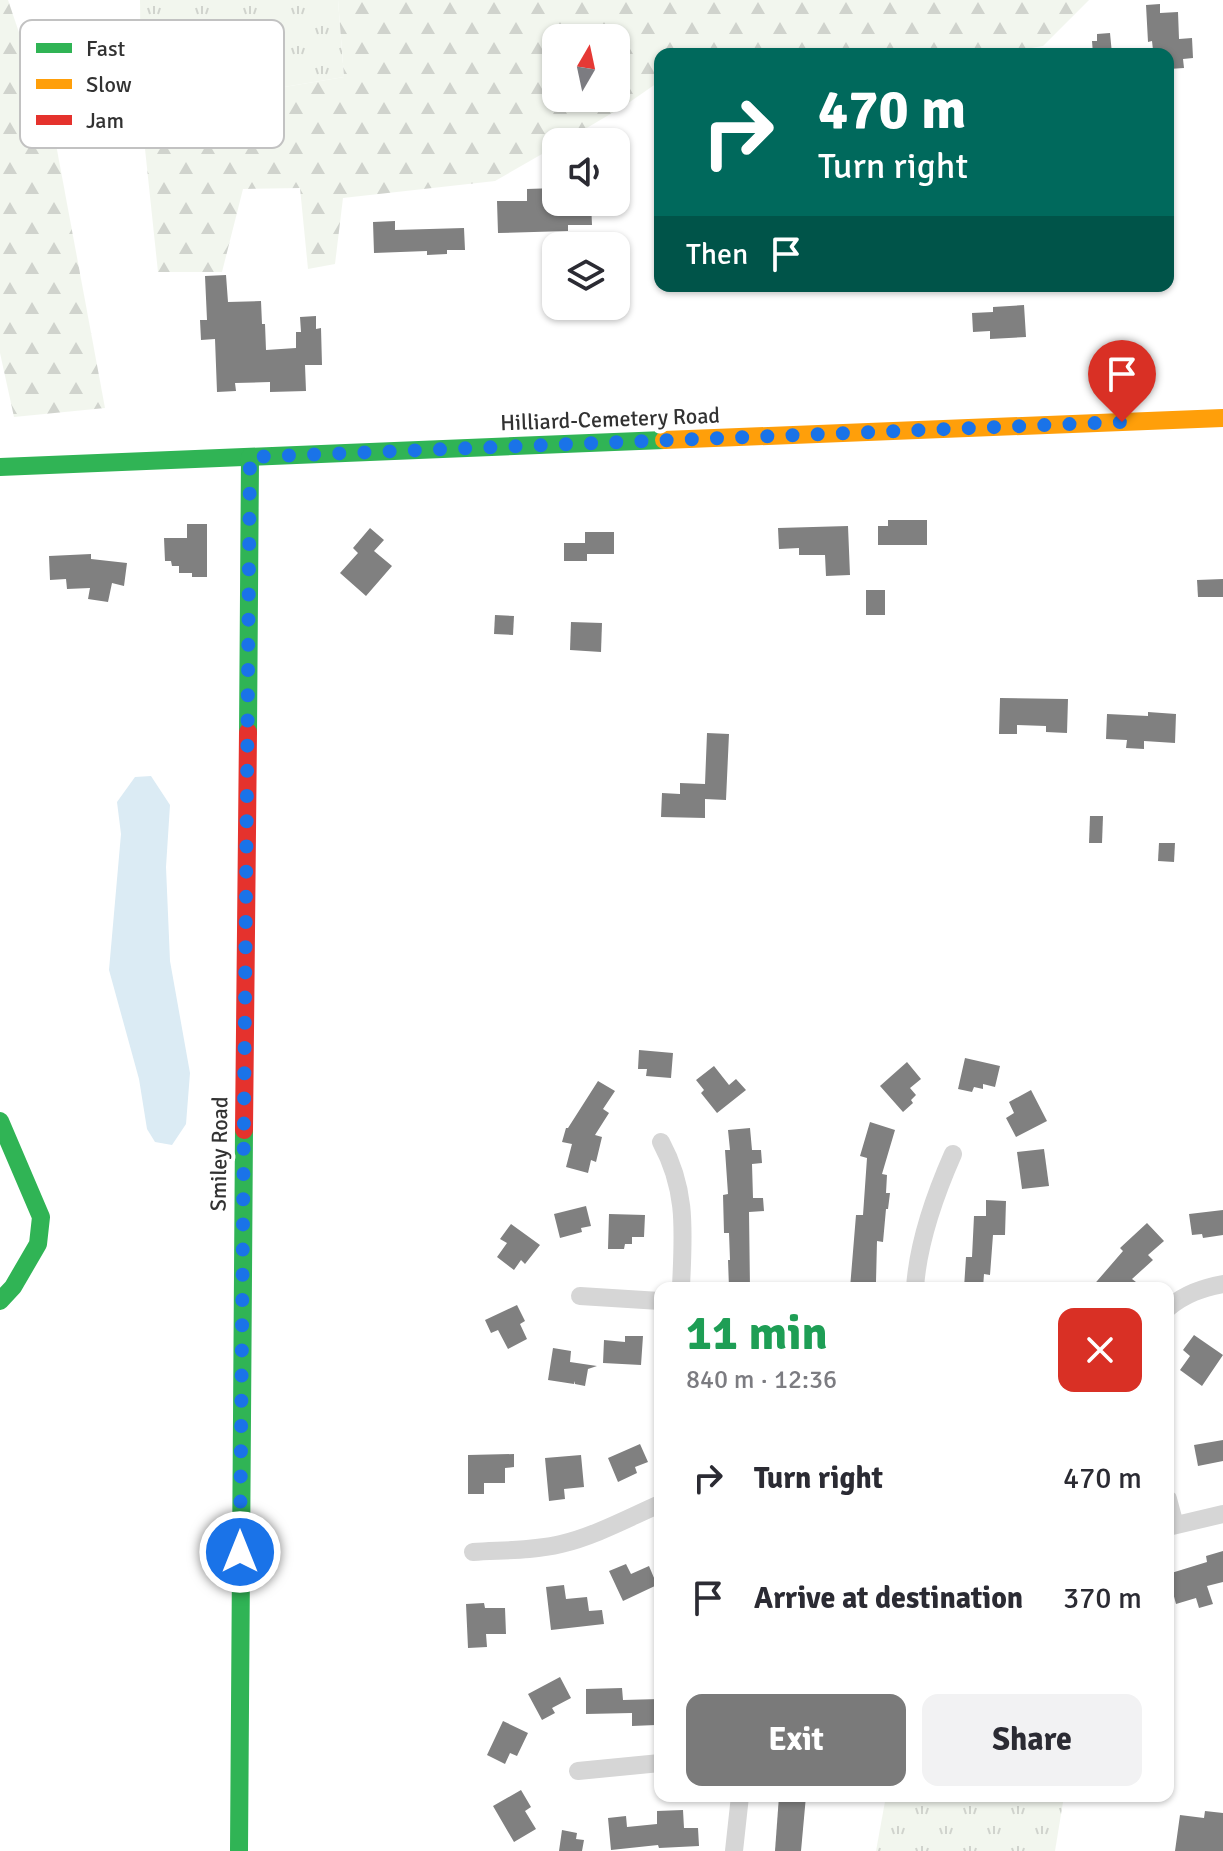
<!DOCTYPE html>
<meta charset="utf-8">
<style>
:root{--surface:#fff;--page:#f2f2f3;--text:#2b2b33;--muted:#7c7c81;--accent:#7a7a7a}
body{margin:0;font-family:Signika,sans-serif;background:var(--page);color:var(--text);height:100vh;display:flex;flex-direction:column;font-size:30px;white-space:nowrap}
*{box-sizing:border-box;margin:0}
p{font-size:26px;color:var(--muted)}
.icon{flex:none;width:44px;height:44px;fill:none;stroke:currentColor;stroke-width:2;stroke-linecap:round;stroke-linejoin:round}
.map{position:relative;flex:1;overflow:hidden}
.side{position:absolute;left:654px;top:1282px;width:520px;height:520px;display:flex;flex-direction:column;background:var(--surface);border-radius:16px;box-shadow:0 2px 6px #0004}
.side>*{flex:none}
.top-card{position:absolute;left:654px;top:48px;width:520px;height:244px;border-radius:16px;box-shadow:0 2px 6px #0004;background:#00695c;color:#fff;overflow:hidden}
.needle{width:52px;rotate:9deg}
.buttons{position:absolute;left:542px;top:24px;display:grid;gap:16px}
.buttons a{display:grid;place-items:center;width:88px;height:88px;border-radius:16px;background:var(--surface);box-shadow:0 2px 6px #0004;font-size:40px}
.pin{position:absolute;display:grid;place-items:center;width:68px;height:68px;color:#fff;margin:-82px -34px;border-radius:50% 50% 50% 0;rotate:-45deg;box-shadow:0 0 8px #0007}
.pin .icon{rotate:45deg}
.me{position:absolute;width:88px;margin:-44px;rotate:0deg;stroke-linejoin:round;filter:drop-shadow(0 0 6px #0008)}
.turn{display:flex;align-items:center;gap:28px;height:168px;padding:0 32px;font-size:36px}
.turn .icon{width:104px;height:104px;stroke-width:2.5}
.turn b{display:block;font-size:56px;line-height:68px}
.then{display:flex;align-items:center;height:76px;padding:0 32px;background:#0003;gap:16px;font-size:30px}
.round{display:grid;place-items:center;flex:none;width:84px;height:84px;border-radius:16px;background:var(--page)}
.headline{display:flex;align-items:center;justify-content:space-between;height:136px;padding:0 32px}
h1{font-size:48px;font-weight:700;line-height:60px;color:#1e9e55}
.action{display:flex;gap:16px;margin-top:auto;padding:16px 32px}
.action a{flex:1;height:92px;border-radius:16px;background:var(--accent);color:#fff;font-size:32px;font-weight:700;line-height:92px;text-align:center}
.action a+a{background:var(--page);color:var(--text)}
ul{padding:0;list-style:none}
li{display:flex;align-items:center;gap:24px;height:120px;padding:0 32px}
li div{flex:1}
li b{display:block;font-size:30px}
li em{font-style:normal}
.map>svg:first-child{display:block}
.grass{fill:url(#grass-tufts)}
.forest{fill:url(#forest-firs);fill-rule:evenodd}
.water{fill:#dbebf4}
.building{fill:#808080}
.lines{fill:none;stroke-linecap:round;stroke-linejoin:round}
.street{stroke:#d6d6d6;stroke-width:18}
.fast{stroke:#30b455;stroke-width:18}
.slow{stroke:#ff9f0a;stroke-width:18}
.jam{stroke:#e5322d;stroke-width:18}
.route{stroke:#1a73e8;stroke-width:14;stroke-dasharray:0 25.2}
.labels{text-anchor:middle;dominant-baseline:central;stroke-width:8;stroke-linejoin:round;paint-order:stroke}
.street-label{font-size:22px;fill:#323232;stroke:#fff}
.key{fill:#fff;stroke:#c2c2c2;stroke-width:2}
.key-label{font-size:22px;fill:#323232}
</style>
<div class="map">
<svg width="1223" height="1851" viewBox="0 0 1223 1851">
<defs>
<pattern id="grass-tufts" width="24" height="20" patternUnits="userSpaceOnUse" patternTransform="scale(2)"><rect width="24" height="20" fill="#f2f6ee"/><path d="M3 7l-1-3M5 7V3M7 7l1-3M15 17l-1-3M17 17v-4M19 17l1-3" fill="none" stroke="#d0d3cd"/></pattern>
<pattern id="forest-firs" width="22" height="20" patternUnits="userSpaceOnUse" patternTransform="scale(2)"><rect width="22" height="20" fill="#f2f6ee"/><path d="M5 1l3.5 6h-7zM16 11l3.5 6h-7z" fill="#d0d3cd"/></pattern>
</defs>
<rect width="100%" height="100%" fill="#fff"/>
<!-- grass -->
<g class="grass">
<polygon points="140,0 338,0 344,77 141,111"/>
<polygon points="886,1796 1064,1796 1055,1851 876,1851"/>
</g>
<!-- forest -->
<g class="forest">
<polygon points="0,0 8,0 55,139 105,408 14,417 0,353"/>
<path d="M338,0h751l-46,46 -48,8h-335v27l-36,25 -61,36h-7v4l-61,35 -152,17 -8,66 -27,5 -8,-81 -57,1 -21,83h-64l-17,-161 203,-34zM556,38h60v60h-60z"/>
</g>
<!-- water -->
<polygon class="water" points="151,776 170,805 166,867 170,961 190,1073 186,1124 172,1145 155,1142 147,1129 139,1079 109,970 121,834 117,802 135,777"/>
<!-- building -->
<g class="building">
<polygon points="1160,4 1160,13 1178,12 1179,39 1192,38 1193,58 1183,59 1184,68 1169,69 1168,54 1159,54 1159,50 1153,50 1152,41 1148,42 1146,5"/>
<polygon points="1110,33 1112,54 1093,54 1092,41 1097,41 1097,34"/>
<polygon points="556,188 556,202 591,202 592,225 568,225 568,231 498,233 497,201 527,201 527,189"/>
<polygon points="395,221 395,230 464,228 465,250 447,250 447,254 427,255 427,251 374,253 373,222"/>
<polygon points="226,275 228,302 261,301 262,324 265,324 266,350 296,348 296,332 301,332 300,317 316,316 316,329 321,328 322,365 305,365 306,391 270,392 270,382 235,383 236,391 217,392 215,339 201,340 200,320 207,320 205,276"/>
<polygon points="1024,305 1026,337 990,339 990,331 973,332 972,313 993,312 993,307"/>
<polygon points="888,520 927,520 927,545 878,545 878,526 888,526"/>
<polygon points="187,524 207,524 207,577 192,577 192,573 179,573 179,566 172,566 171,561 165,561 164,538 187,538"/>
<polygon points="848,526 850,575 826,576 825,555 799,555 799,548 779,549 778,528"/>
<polygon points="370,528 384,540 374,551 392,566 366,596 340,573 358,553 353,548"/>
<polygon points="585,532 614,532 614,554 587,554 587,561 564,561 564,543 585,543"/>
<polygon points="91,554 91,559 127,563 124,586 112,583 108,602 88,599 90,588 67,589 66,579 50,580 49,556"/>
<polygon points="1223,579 1223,597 1198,597 1197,580"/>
<rect x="866" y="590" width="19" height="25"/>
<polygon points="495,615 514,616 513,635 494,634"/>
<polygon points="571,622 602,623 601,652 570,650"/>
<polygon points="1000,698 1068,699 1067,733 1046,732 1046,726 1017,725 1017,734 999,734"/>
<polygon points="1148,712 1176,714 1175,743 1144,741 1144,749 1126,748 1127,740 1106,739 1107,714 1148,716"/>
<polygon points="707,733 729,734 726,800 705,799 705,818 661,817 662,793 680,794 680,783 705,784"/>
<polygon points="1090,816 1103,816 1102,843 1089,843"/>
<polygon points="1159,843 1175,843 1174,862 1158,861"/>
<polygon points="639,1050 673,1053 671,1078 646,1076 647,1069 638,1069"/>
<polygon points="965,1058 1000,1066 995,1087 983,1084 983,1089 974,1087 972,1092 958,1089"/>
<polygon points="907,1062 921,1079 910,1088 916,1095 911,1100 913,1103 903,1112 880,1086"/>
<polygon points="714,1066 729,1085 736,1079 746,1090 717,1113 701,1093 704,1090 696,1080"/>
<polygon points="598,1081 615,1091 603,1109 609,1113 595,1135 602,1137 596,1162 591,1160 588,1173 566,1167 572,1144 562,1142 566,1128 568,1128"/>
<polygon points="1031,1090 1047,1121 1016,1137 1006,1118 1014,1113 1009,1102"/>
<polygon points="870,1122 895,1130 882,1174 887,1175 886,1193 890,1193 888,1209 886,1209 883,1242 877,1241 876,1282 872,1282 872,1288 850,1288 856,1215 863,1215 867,1158 860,1156"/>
<polygon points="750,1128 752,1150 761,1150 762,1163 752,1164 753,1198 763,1198 764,1211 749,1212 750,1288 729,1288 728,1260 730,1260 729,1233 724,1233 723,1195 728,1194 725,1150 730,1150 728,1130"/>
<polygon points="1044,1149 1049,1186 1022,1189 1017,1152"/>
<polygon points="986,1200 1006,1201 1005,1235 993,1235 990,1275 984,1274 983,1288 964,1288 966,1257 972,1257 974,1216 986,1216"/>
<polygon points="586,1206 591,1226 581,1228 582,1232 560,1238 554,1214"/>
<polygon points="1223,1210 1223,1235 1203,1238 1202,1234 1192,1235 1189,1214"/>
<polygon points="609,1214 645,1215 644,1237 632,1237 632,1244 625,1244 624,1249 608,1249"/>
<polygon points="1147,1223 1164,1241 1148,1255 1153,1260 1132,1279 1144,1288 1091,1288 1123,1251 1120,1248"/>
<polygon points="511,1224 540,1245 525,1264 521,1260 514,1270 497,1257 507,1243 500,1239"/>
<polygon points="517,1305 525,1321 520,1324 527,1339 508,1349 498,1330 491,1333 485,1320"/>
<polygon points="1194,1335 1223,1355 1202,1386 1180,1370 1190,1356 1183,1350"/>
<polygon points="625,1336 643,1336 641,1365 603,1363 604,1340 625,1342"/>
<polygon points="553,1348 571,1351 570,1362 597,1366 588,1369 585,1386 575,1384 574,1381 574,1384 548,1380"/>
<polygon points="1223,1440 1223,1461 1198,1466 1194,1445"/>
<polygon points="640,1444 648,1462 635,1467 637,1473 618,1482 608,1458"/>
<polygon points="514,1454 514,1467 505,1468 505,1483 484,1483 484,1494 468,1494 468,1455"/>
<polygon points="581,1455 584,1487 564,1489 565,1499 549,1501 545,1458"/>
<polygon points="1223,1551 1223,1582 1207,1586 1213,1604 1199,1608 1196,1598 1176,1604 1168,1574 1207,1562 1206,1556"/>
<polygon points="626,1564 631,1574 649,1566 657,1585 623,1601 609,1571"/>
<polygon points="564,1585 566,1599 587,1597 589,1611 602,1610 604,1624 551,1630 546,1587"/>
<polygon points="484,1603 485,1608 505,1608 506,1634 486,1634 487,1647 468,1648 466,1604"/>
<polygon points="560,1677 571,1698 552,1708 555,1713 542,1720 528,1694"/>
<polygon points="622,1688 623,1700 660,1699 660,1720 656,1720 656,1725 632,1726 632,1713 586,1714 586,1689"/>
<polygon points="503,1721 528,1733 517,1756 510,1753 505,1764 487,1755"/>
<polygon points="521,1790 531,1807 525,1811 536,1829 514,1842 493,1806"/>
<polygon points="779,1796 806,1796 801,1851 775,1851"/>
<polygon points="683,1810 684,1828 698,1828 699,1846 659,1848 658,1845 611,1850 608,1818 626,1816 627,1827 657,1824 657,1811"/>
<polygon points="1205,1811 1223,1813 1223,1851 1175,1851 1180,1815 1204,1818"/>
<polygon points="562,1830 577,1833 576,1839 584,1840 582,1851 559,1851"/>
</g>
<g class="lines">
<!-- street -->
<g class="street">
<path d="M661,1142c27,50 22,92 20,146"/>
<path d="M915,1288c3,-46 19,-91 38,-134"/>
<polyline points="580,1296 660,1301"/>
<path d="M1168,1308c17,-14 34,-20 55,-24"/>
<polyline points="1168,1499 1175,1525"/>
<polyline points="1168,1527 1223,1514"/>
<path d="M473,1552c29,-2 59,-1 88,-8 34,-8 67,-26 99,-40"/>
<polyline points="578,1771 660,1763"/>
<polyline points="734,1851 740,1796"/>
</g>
<!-- fast -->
<g class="fast">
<polyline points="0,467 664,440"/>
<polyline points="248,732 250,457"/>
<polyline points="0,1121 41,1217 38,1244 13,1287 0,1301"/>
<polyline points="239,1851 244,1130"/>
</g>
<!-- slow -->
<polyline class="slow" points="664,440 1223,418"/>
<!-- jam -->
<polyline class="jam" points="244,1130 248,732"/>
</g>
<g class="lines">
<!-- route -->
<polyline class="route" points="240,1552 250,457 1122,422"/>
</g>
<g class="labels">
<!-- street labels -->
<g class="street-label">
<text transform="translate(610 419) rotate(-2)">Hilliard-Cemetery Road</text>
<text transform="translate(219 1154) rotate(-89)">Smiley Road</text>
</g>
</g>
<!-- legend -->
<rect x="20" y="20" width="264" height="128" rx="12" class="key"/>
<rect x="36" y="43" width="36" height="10" fill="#30b455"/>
<rect x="36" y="79" width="36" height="10" fill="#ff9f0a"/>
<rect x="36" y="115" width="36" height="10" fill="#e5322d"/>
<g class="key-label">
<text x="86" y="56">Fast</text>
<text x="86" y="92">Slow</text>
<text x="86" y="128">Jam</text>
</g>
</svg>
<div class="buttons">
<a><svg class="needle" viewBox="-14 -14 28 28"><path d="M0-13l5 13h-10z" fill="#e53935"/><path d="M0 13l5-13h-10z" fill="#7c7c81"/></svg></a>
<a><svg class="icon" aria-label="sound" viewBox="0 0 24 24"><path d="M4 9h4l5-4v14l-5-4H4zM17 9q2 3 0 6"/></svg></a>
<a><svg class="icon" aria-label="layers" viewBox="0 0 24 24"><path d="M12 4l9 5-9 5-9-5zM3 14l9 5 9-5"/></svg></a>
</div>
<div class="pin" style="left:1122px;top:422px;background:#d93025"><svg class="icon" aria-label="arrive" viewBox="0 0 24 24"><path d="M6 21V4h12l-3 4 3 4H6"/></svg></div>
<svg class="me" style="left:240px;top:1552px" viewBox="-20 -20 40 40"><circle r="17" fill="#1a73e8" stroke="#fff" stroke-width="3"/><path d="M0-11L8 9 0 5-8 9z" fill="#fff"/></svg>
<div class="top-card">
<div class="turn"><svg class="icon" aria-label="right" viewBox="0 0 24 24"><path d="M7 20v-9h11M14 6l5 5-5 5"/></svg><div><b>470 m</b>Turn right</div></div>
<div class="then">Then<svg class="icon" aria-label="arrive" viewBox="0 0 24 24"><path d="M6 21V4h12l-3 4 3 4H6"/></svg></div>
</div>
<section class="side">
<div class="headline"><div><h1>11 min</h1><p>840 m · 12:36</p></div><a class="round" style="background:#d93025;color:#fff"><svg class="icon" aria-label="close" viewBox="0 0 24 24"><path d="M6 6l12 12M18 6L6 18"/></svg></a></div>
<ul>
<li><svg class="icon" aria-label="right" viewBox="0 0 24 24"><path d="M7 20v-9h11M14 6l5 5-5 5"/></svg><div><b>Turn right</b></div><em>470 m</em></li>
<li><svg class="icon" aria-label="arrive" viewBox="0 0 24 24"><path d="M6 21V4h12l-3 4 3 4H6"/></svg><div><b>Arrive at destination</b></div><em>370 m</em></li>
</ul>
<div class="action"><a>Exit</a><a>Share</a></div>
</section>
</div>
